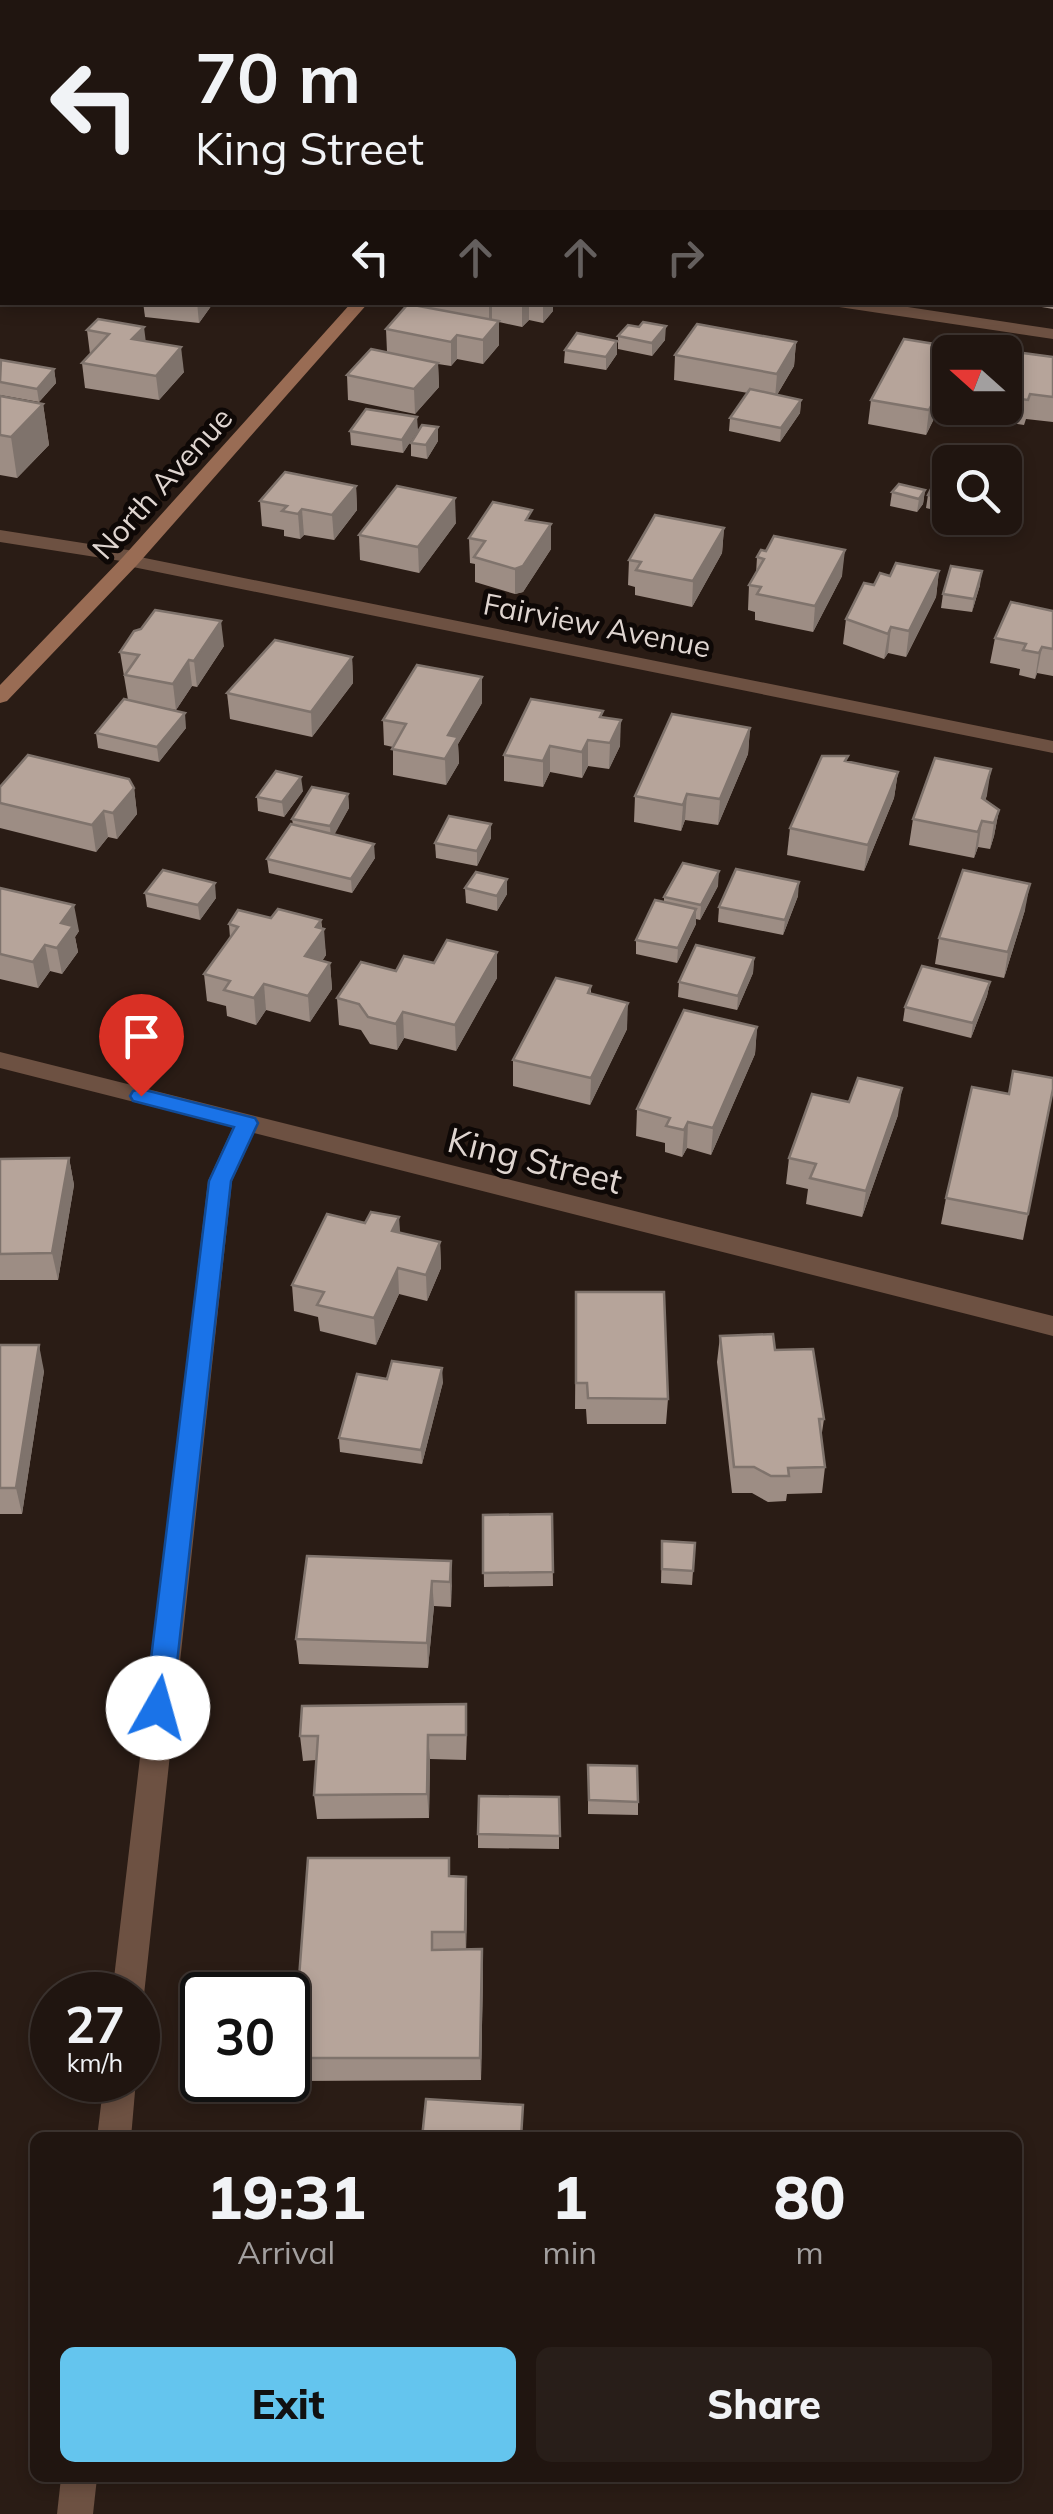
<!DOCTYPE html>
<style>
:root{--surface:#201510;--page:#281e19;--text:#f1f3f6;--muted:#a29f9f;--line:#3d3430;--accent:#64c5ee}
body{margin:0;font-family:Mulish,sans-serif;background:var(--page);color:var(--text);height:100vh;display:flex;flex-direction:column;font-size:38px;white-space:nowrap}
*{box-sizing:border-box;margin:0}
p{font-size:32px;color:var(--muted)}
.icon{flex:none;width:55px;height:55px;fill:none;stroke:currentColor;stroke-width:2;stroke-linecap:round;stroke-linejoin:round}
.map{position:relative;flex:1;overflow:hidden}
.details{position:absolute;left:30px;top:2132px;width:992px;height:350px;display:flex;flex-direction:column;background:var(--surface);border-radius:15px;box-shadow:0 5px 15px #0003,0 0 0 2px var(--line)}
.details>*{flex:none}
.top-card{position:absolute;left:0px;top:0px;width:1055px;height:305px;box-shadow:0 5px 15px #0003,0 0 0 2px var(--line);background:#201510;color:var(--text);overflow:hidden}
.needle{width:65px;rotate:291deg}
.buttons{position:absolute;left:932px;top:335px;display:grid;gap:20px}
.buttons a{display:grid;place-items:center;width:90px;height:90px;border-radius:15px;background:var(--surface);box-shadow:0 5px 15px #0003,0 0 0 2px var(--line);font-size:50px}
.speed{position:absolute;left:30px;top:1972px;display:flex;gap:20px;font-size:50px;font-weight:700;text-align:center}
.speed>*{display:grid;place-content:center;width:130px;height:130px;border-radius:50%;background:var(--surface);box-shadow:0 5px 15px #0003,0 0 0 2px var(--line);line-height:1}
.speed small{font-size:25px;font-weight:400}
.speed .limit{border:5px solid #111;border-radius:15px;background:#fff;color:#111}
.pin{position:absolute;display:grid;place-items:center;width:85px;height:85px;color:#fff;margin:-102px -42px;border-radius:50% 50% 50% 0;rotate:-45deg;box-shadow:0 0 10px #0007}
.pin .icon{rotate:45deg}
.me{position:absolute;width:110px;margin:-55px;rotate:7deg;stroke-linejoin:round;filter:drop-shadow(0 0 8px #0008)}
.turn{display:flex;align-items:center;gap:35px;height:210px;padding:0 30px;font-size:45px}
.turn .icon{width:130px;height:130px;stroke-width:2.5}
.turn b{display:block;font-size:70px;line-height:85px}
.lanes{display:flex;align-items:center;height:95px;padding:0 30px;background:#0003;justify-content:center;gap:50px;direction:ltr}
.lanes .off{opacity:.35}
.eta{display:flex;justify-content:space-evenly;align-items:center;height:170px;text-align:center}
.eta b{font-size:60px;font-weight:800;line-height:70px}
.action{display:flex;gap:20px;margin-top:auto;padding:20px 30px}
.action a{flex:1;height:115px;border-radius:15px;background:var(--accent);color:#111;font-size:40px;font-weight:800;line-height:115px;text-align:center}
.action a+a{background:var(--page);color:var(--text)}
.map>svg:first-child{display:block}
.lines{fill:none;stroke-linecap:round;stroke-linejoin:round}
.lane{fill:#6d5142;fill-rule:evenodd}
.street{fill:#6d5142;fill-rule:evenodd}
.secondary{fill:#996c54;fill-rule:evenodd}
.primary{fill:#ba8062;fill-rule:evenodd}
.wall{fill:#9d8d84}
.shaded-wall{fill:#7f736c}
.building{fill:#b6a49a;stroke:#7f736c;stroke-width:2.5}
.route{fill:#1a73e8;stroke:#114b97;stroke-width:2.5}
.labels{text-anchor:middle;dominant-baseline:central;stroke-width:10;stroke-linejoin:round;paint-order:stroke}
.far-street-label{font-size:30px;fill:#dfd5d0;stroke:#0e0806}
.street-label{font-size:35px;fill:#dfd5d0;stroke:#0e0806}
</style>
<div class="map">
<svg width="1053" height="2514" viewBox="0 0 1053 2514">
<rect width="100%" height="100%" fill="#2a1c15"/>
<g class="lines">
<!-- lane -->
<polygon class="lane" points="0,530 134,551 143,557 134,563 0,542"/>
<!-- street -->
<g class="street">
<polygon points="831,302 875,302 1053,329 1053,339 839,307"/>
<polygon points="130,555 1053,741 1053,753 123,565 121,561"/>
<polygon points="0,1052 1053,1316 1053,1336 254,1133 232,1181 144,1995 138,2006 138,1995 112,1995 208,1181 233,1127 0,1068"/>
<polygon points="104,2080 136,2080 131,2138 97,2138"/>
<polygon points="61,2478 97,2478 93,2514 57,2514"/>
</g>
<!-- secondary -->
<polygon class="secondary" points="352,302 369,302 137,565 7,701 0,703 0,685 123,557"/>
<!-- primary -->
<g class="primary">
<polygon points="421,0 462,0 464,2 423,2"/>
<rect x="1052" y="37" width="1" height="8"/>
</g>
</g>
<!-- wall -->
<g class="wall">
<polygon points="0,0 2,2 2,62 0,62"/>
<polygon points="977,0 1017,0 1016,2 995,2"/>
<polygon points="1053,255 1053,309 1036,306 1036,302 1052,302"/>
<polygon points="143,302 214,302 199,323 145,317"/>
<polygon points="429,302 553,302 553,311 543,323 529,320 522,327 499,322 499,345 483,364 457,359 451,366 438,364 439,387 415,414 348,400 347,375 387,352 386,329 429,308"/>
<polygon points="87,330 146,342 184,372 159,400 85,388 82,363 90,354"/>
<polygon points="618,336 665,340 652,356 618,349"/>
<polygon points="617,341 617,354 606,370 564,363 565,350"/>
<polygon points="796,342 794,366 777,395 801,400 800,413 780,442 729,431 730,418 748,393 674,380 675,355"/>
<polygon points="950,352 948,390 926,435 868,424 871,400"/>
<polygon points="1053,357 1053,422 1026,419 1024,425 991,420 992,408 1005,408 1005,372 1015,373"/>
<polygon points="0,361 54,369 56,383 39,402 0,395"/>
<polygon points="0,396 43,404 49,445 17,478 0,475"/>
<polygon points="418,430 403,453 351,445 350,431"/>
<polygon points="438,441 427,459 411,456 411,443"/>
<polygon points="950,482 950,507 947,513 926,508 928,495"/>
<polygon points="356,486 357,510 334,540 304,535 300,539 284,536 284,530 262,526 260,501"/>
<polygon points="925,490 923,504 917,512 890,506 892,492"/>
<polygon points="532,521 551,549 523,592 515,594 475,582 475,564 470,563 469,538"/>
<polygon points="456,523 419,573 360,560 359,535"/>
<polygon points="724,528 722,553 692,607 635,595 635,587 628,585 629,560"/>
<polygon points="757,557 842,576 813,632 755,620 755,612 748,610 749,585 756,574"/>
<polygon points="939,571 936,597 906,657 888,653 884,659 843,644 846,619 874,585 890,576"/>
<polygon points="980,585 972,612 941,608 943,594"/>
<polygon points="1053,611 1053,676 1037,673 1035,679 1019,675 1020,669 990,663 995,638"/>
<polygon points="224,646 197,687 192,686 176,710 144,704 186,728 159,762 98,748 96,733 128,700 120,652"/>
<polygon points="352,657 353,683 312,737 230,719 227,693"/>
<polygon points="482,703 458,744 459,763 446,785 393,775 393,747 384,745 383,720"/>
<polygon points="603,718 620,746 609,769 588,766 582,778 550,772 543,787 504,781 504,755"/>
<polygon points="750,728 748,754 718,825 685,820 681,831 634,822 635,796"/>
<polygon points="898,772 894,798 864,871 787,855 790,828"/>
<polygon points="0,787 134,788 137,814 117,839 108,837 96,852 0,828"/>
<polygon points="303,791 284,817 258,811 257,797"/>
<polygon points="348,794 349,808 334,834 375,858 352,893 269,873 267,859 293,825 292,819"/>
<polygon points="987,795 985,800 999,810 994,836 990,849 978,847 974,858 909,845 913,819"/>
<polygon points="491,824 491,838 477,866 436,858 435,843"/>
<polygon points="718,886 700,920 696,919 696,924 677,963 636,954 636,940 664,902 664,897"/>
<polygon points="0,888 79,931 75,937 78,952 62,974 50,971 38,988 0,979"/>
<polygon points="465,888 507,894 497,911 466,903"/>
<polygon points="145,893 216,898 200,920 147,907"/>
<polygon points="798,896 783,935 718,922 719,907"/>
<polygon points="1025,910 1004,978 935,964 939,938"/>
<polygon points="271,918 321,920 326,955 322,961 330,963 332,989 310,1022 266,1010 256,1025 227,1016 226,1006 207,1001 204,974 230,938 229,924"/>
<polygon points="497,952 497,978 456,1051 404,1038 397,1050 370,1044 361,1030 339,1025 337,998 396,971"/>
<polygon points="754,958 753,973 737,1010 678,997 679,982"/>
<polygon points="990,982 987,996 971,1038 903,1021 905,1007"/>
<polygon points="591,986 591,994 627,1029 590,1105 513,1086 513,1060"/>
<polygon points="757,1027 755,1054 711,1155 687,1148 682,1157 665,1152 665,1143 636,1136 637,1109"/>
<polygon points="1053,1089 1023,1240 941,1224 946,1198 1009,1094"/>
<polygon points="898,1115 862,1217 806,1204 808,1189 786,1184 789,1158"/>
<polygon points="69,1158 74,1185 58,1280 0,1280 0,1159"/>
<polygon points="400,1233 440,1242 441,1268 427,1301 399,1294 376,1345 320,1331 318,1317 294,1311 292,1285"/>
<polygon points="576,1292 668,1399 666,1424 587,1424 586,1409 575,1409"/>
<polygon points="720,1336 775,1350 824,1419 821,1439 825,1467 822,1493 787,1494 786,1501 768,1502 752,1493 732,1493 717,1362"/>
<polygon points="0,1345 44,1371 22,1514 0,1514"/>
<polygon points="387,1379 443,1382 422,1464 340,1452 339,1438"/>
<polygon points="552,1514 553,1586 484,1587 483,1515"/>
<polygon points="662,1541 695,1543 692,1585 661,1583"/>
<polygon points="451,1561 451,1607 434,1606 428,1668 299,1664 296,1639"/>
<polygon points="467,1729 466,1760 430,1759 429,1818 317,1819 314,1795 316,1760 303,1761 300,1736"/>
<polygon points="588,1765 638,1802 638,1815 588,1814"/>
<polygon points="559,1797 559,1849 478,1848 478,1834"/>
<polygon points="450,1876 467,1900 466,1949 483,1972 481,2080 296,2081 293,2058"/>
</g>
<!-- shaded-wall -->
<g class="shaded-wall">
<polygon points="197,302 214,302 199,323"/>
<polygon points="489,302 492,302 492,321 489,324"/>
<polygon points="529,302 529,320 522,327 522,303"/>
<polygon points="543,302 553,302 553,311 543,323"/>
<polygon points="499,321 499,345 483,364 483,340"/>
<polygon points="666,326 665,340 652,356 652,343"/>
<polygon points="144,327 147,351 132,339"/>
<polygon points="457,335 457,359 451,366 451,342"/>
<polygon points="617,341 617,354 606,370 606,357"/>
<polygon points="796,342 794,366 775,398 777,374"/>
<polygon points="181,347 184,372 159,400 156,376"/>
<polygon points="950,354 948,390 926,435 929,410 944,365"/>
<polygon points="438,363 439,387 415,414 414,389"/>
<polygon points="54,369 56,383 39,402 37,389"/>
<polygon points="801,400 800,413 780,442 781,428"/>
<polygon points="43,404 49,445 17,478 11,437"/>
<polygon points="417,417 418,430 403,453 402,440"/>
<polygon points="438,427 438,441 427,459 426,445"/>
<polygon points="356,486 357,510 334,540 332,515"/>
<polygon points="925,490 923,504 917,512 919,499"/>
<polygon points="455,498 456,523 419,573 418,547"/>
<polygon points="302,509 304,535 300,539 298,514"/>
<polygon points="551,524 551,549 523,592 515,594 515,569"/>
<polygon points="724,528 722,553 692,607 693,581"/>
<polygon points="845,550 842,576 813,632 815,606"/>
<polygon points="939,571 936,597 906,657 909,631"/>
<polygon points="982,571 980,585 972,612 974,599"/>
<polygon points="221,621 224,646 197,687 194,661"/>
<polygon points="891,627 888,653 884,659 888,634"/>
<polygon points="1042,647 1037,673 1035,679 1039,653"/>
<polygon points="352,657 353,683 312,737 311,712"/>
<polygon points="189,660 192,686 176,710 173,684"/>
<polygon points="482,677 482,703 458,744 459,763 446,785 445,759 448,735"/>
<polygon points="185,713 186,728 159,762 157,747"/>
<polygon points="621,720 620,746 609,769 610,743"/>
<polygon points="750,728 748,754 718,825 720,799"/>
<polygon points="588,740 588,766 582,778 582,752"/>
<polygon points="550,746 550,772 543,787 543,761"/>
<polygon points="991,769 987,795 978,824 982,798"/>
<polygon points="898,772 894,798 864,871 868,845"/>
<polygon points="301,777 303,791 284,817 282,802"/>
<polygon points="134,788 137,814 117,839 113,813"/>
<polygon points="348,794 349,808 331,841 330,826"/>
<polygon points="687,794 685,820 681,831 683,805"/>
<polygon points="999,810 994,836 990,849 994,823"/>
<polygon points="104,811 108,837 96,852 92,825"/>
<polygon points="982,821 978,847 974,858 978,832"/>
<polygon points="491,824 491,838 477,866 477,851"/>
<polygon points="374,844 375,858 352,893 351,879"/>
<polygon points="719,871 718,886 700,920 701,905"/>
<polygon points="507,879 507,894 497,911 497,896"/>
<polygon points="799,882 798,896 783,935 785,920"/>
<polygon points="215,883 216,898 200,920 198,905"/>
<polygon points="1030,884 1025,910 1004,978 1008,952"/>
<polygon points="74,905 79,931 75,937 78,952 62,974 57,948 61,923"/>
<polygon points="696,909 696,924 677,963 678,948"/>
<polygon points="321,920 322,932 324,929 326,955 307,983 305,956 316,927"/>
<polygon points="45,945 50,971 38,988 33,962"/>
<polygon points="497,952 497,978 456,1051 455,1025"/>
<polygon points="754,958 753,973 737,1010 738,996"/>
<polygon points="330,963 332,989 310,1022 308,996"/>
<polygon points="990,982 987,996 971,1038 973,1023"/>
<polygon points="264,984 266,1010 256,1025 254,998"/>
<polygon points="628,1003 627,1029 590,1105 591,1078"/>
<polygon points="403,1012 404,1038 397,1050 396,1024"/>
<polygon points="757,1027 755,1054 711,1155 713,1128"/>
<polygon points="902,1088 898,1115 862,1217 866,1191"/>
<polygon points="688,1122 687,1148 682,1157 684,1130"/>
<polygon points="69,1158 74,1185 58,1280 52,1253"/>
<polygon points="399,1217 401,1244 392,1231"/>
<polygon points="440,1242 441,1268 427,1301 426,1275"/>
<polygon points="398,1268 399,1294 376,1345 374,1318"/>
<polygon points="39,1345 44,1371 22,1514 16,1488"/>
<polygon points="442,1368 443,1382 422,1464 421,1450"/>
<polygon points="451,1561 452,1586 451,1607 450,1582"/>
<polygon points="432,1581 434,1606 428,1668 427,1643"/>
<polygon points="428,1735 430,1759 429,1818 427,1794"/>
<polygon points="466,1877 467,1900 466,1956 465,1932"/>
<polygon points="482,1949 483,1972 481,2080 480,2058"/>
</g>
<!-- building -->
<g class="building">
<polygon points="0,0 131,0 148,1 2,2 2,33 0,33"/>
<polygon points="408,304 499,321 483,340 457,335 451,342 386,329"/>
<polygon points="98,319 144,327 132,339 181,347 156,376 82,363 109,334 87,330"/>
<polygon points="643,322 666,326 652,343 618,336 628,325 639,327"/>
<polygon points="697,324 796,342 777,374 675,355"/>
<polygon points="577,333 617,341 606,357 565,350"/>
<polygon points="904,339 953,347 944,365 950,366 950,368 929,410 871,400"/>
<polygon points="371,349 438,363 414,389 347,375"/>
<polygon points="1023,353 1053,357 1053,397 1030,394 1028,400 1005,397 1005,372 1015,373"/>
<polygon points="1,360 54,369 37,389 0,382"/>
<polygon points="750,389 801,400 781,428 730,418"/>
<polygon points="0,396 43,404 11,437 0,435"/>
<polygon points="366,409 417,417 402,440 350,431"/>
<polygon points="422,425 438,427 426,445 411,443"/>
<polygon points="285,472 356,486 332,515 302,509 298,514 282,511 287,506 260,501"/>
<polygon points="936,479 950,482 949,499 928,495"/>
<polygon points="899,484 925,490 919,499 892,492"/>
<polygon points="397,486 455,498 418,547 359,535"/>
<polygon points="493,502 532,510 526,520 551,524 523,566 515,569 474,557 485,541 469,538"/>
<polygon points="655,515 724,528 693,581 636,570 641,562 629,560"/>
<polygon points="774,536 845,550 815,606 757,594 761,587 749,585 764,559 757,557 761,550 766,551"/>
<polygon points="896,563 939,571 909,631 891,627 888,634 846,619 864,583 874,585 880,573 890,576"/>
<polygon points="951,566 982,571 974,599 943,594"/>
<polygon points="1011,602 1053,611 1053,649 1042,647 1039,653 1023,650 1026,644 995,638"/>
<polygon points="155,610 221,621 194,661 189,660 173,684 125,675 139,655 120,652 134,631 141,629"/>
<polygon points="275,640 352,657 311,712 227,693"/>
<polygon points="417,665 482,677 448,735 458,737 445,759 392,749 406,724 383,720"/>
<polygon points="124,699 185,713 157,747 96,733"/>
<polygon points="531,699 603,711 600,717 621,720 610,743 588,740 582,752 550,746 543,761 504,755"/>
<polygon points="672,714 750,728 720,799 687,794 683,805 635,796"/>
<polygon points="28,755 129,779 134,788 113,813 104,811 92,825 0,803 0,787"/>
<polygon points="822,756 848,756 845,761 898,772 868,845 790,828"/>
<polygon points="935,758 991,769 982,798 999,810 994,823 982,821 978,832 913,819"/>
<polygon points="276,771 301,777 282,802 257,797"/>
<polygon points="312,787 348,794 330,826 292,819"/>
<polygon points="449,816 491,824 477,851 435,843"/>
<polygon points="291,824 374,844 351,879 267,859"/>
<polygon points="683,863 719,871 701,905 664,897"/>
<polygon points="736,869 799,882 785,920 719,907"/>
<polygon points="163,870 215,883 198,905 145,893"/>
<polygon points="963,870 1030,884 1008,952 939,938"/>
<polygon points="476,872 507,879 497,896 465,888"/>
<polygon points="0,888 74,905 61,923 73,926 57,948 45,945 33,962 0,954"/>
<polygon points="655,900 696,909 678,948 636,940"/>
<polygon points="278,909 321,920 316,927 324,929 305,956 330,963 308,996 264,984 254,998 224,990 230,981 204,974 238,927 229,924 238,910 271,918"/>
<polygon points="447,940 497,952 455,1025 403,1012 396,1024 368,1017 359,1004 337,998 361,962 396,971 404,956 434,963"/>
<polygon points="696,945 754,958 738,996 679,982"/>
<polygon points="922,966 990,982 973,1023 905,1007"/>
<polygon points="556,978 591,986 588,993 628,1003 591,1078 513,1060"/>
<polygon points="684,1010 757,1027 713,1128 688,1122 684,1130 666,1126 670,1118 637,1109"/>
<polygon points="1013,1071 1053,1078 1053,1089 1028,1214 946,1198 972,1087 1009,1094"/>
<polygon points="858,1078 902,1088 866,1191 810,1178 816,1164 789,1158 812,1094 849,1102"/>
<polygon points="69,1158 52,1253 0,1254 0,1159"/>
<polygon points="371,1212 399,1217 392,1231 440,1242 426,1275 398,1268 374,1318 317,1305 324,1292 292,1285 327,1214 365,1223"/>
<polygon points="576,1292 664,1292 668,1399 588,1398 587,1383 576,1383"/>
<polygon points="773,1334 775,1350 813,1349 824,1419 819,1419 825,1467 788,1468 789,1476 771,1476 754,1467 734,1467 720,1336"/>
<polygon points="0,1345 39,1345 16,1488 0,1488"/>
<polygon points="392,1361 442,1368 421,1450 339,1438 357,1374 387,1379"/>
<polygon points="552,1514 553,1572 483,1573 483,1515"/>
<polygon points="662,1541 695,1543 693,1571 662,1569"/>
<polygon points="307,1556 451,1561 450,1582 432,1581 427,1643 296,1639"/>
<polygon points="466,1704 466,1735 428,1735 427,1794 314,1795 318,1736 300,1736 302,1706"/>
<polygon points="588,1765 637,1766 638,1802 589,1800"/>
<polygon points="479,1796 559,1797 560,1836 478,1834"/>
<polygon points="308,1858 449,1858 449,1876 466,1877 465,1932 432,1932 432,1950 482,1949 480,2058 293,2058"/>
<polygon points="426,2099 523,2105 521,2138 422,2138"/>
</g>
<!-- route -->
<polygon class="route" points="141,1089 255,1118 258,1123 231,1181 172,1708 168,1716 158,1719 149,1716 145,1708 209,1181 234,1127 133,1101 130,1096 133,1091"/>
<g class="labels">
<!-- far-street labels -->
<g class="far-street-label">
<text transform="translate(162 483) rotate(-48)">North Avenue</text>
<text transform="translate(597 625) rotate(11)">Fairview Avenue</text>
</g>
<!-- street labels -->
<g class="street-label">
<text transform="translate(535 1160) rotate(14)">King Street</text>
</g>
</g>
</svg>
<div class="buttons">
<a><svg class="needle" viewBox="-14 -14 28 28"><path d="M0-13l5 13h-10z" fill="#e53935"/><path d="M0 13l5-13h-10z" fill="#a29f9f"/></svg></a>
<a><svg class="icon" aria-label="search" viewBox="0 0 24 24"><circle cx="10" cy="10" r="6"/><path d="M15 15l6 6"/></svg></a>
</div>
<div class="speed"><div>27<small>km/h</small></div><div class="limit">30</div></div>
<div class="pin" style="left:141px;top:1096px;background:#d93025"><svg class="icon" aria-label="arrive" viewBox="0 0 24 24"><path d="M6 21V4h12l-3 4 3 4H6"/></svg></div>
<svg class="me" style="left:158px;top:1708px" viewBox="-20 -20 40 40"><circle r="19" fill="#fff"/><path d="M0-13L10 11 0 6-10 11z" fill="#1a73e8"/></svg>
<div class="top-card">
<div class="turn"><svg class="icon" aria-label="left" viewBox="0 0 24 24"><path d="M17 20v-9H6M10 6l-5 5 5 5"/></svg><div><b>70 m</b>King Street</div></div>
<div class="lanes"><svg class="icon" aria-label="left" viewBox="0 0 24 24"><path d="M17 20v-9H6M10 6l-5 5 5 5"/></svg><svg class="icon off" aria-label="ahead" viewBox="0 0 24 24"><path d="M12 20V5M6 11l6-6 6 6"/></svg><svg class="icon off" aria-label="ahead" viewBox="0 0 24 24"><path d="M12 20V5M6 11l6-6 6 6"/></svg><svg class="icon off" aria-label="right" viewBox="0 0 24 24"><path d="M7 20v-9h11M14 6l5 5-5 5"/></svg></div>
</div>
<section class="details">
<div class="eta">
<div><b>19:31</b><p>Arrival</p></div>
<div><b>1</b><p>min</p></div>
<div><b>80</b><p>m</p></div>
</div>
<div class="action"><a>Exit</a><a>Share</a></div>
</section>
</div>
